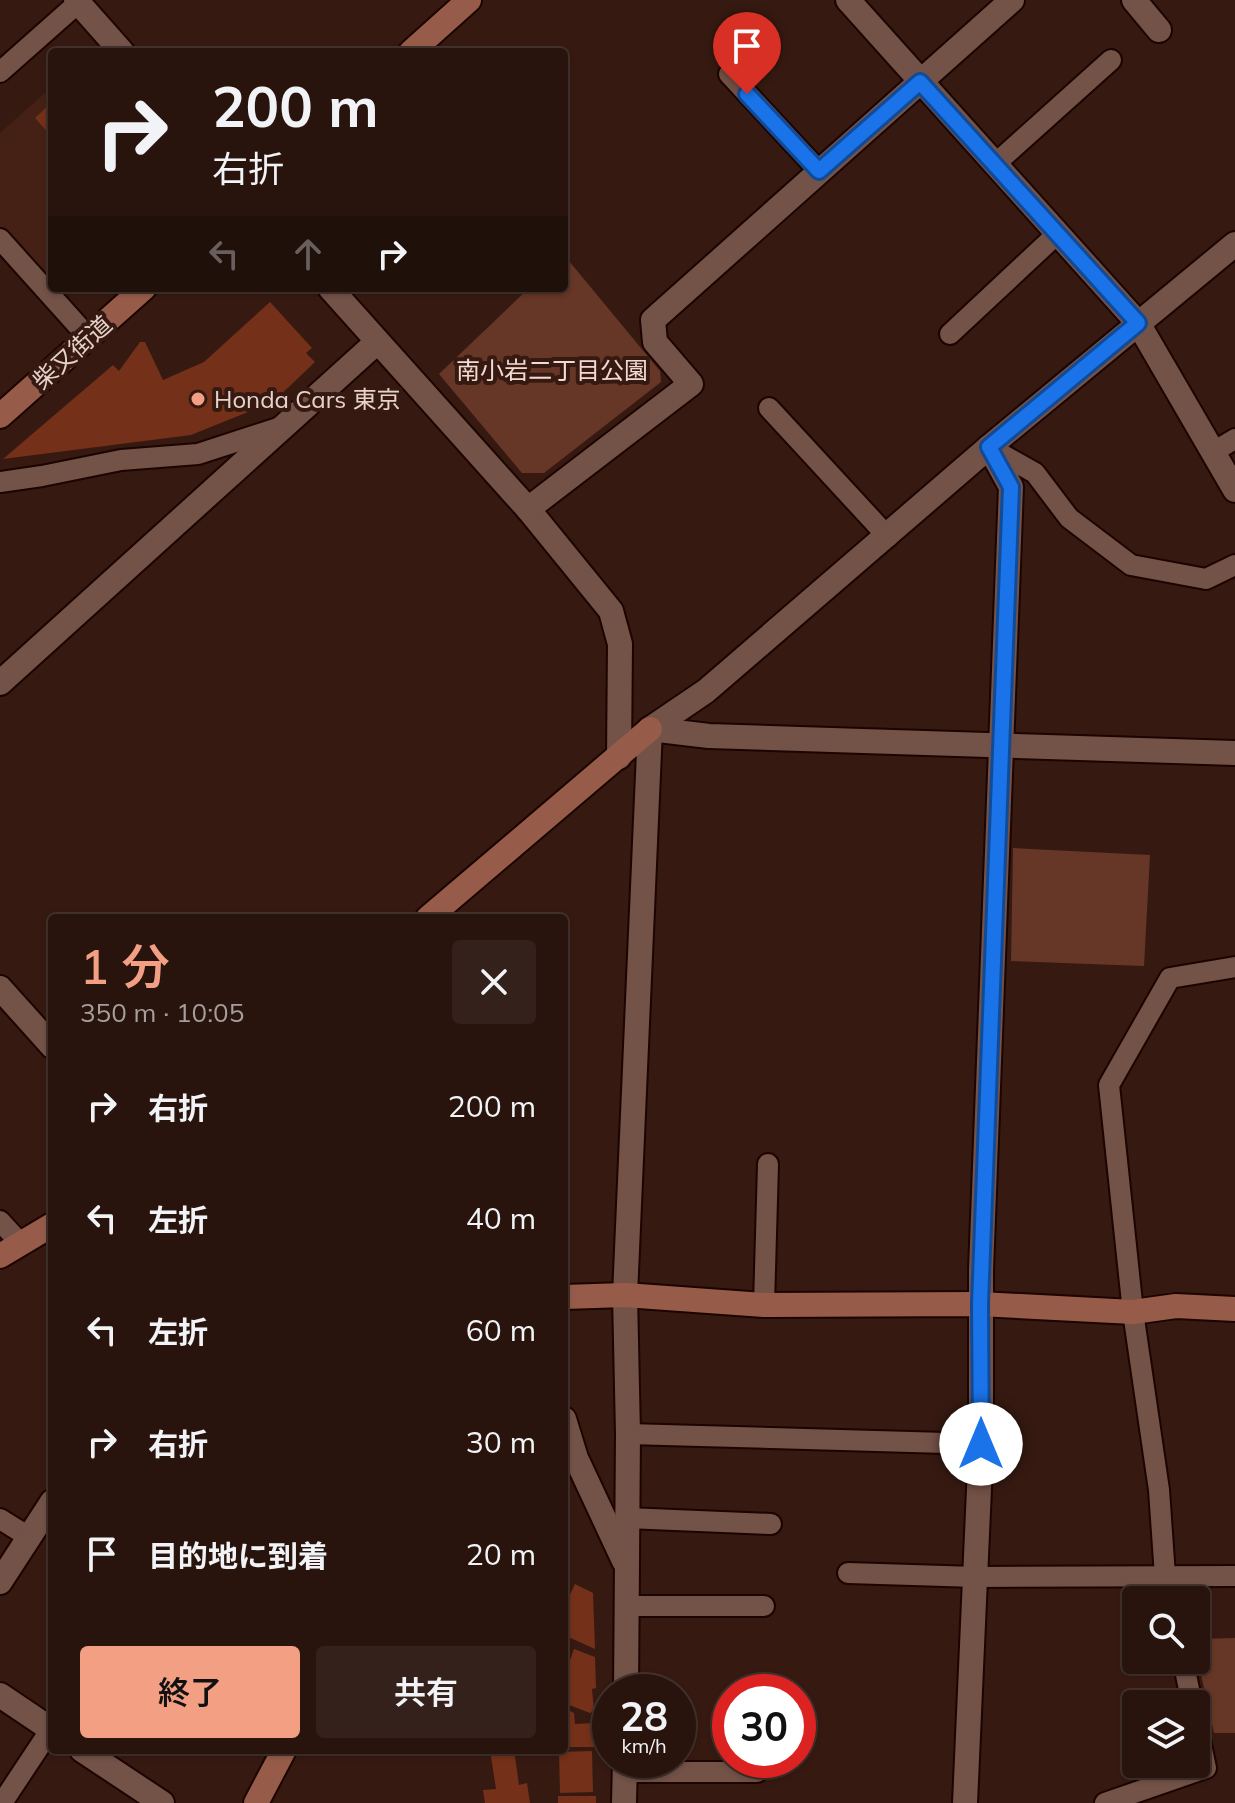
<!DOCTYPE html>
<html lang="ja">
<meta charset="utf-8">
<style>
:root{--surface:#28140d;--page:#34211b;--text:#f1f3f6;--muted:#a59e9d;--line:#44332e;--accent:#f39f84}
body{margin:0;font-family:Mulish,"Noto Sans JP",sans-serif;background:var(--page);color:var(--text);height:100vh;display:flex;flex-direction:column;font-size:30px;white-space:nowrap}
*{box-sizing:border-box;margin:0}
p{font-size:26px;color:var(--muted)}
.icon{flex:none;width:44px;height:44px;fill:none;stroke:currentColor;stroke-width:2;stroke-linecap:round;stroke-linejoin:round}
.map{position:relative;flex:1;overflow:hidden}
.details{position:absolute;left:48px;top:914px;width:520px;height:840px;display:flex;flex-direction:column;background:var(--surface);border-radius:8px;box-shadow:0 2px 6px #0004,0 0 0 2px var(--line)}
.details>*{flex:none}
.hud{position:absolute;left:48px;top:48px;width:520px;height:244px;border-radius:8px;box-shadow:0 2px 6px #0004,0 0 0 2px var(--line);background:#28140d;color:var(--text);overflow:hidden}
.controls{position:absolute;left:1122px;top:1586px;display:grid;gap:16px}
.controls a{display:grid;place-items:center;width:88px;height:88px;border-radius:8px;background:var(--surface);box-shadow:0 2px 6px #0004,0 0 0 2px var(--line);font-size:40px}
.speed{position:absolute;left:592px;top:1674px;display:flex;gap:16px;font-size:40px;font-weight:700;text-align:center}
.speed>*{display:grid;place-content:center;width:104px;height:104px;border-radius:50%;background:var(--surface);box-shadow:0 2px 6px #0004,0 0 0 2px var(--line);line-height:1}
.speed small{font-size:20px;font-weight:400}
.speed .limit{border:12px solid #d22;background:#fff;color:#111}
.pin{position:absolute;display:grid;place-items:center;width:68px;height:68px;color:#fff;margin:-82px -34px;border-radius:50% 50% 50% 0;rotate:-45deg;box-shadow:0 0 8px #0007}
.pin .icon{rotate:45deg}
.me{position:absolute;width:88px;margin:-44px;rotate:0deg;stroke-linejoin:round;filter:drop-shadow(0 0 6px #0008)}
.turn{display:flex;align-items:center;gap:28px;height:168px;padding:0 32px;font-size:36px}
.turn .icon{width:104px;height:104px;stroke-width:2.5}
.turn b{display:block;font-size:56px;line-height:68px}
.lanes{display:flex;align-items:center;height:76px;padding:0 32px;background:#0003;justify-content:center;gap:40px;direction:ltr}
.lanes .off{opacity:.35}
.round{display:grid;place-items:center;flex:none;width:84px;height:84px;border-radius:8px;background:var(--page)}
.head{display:flex;align-items:center;justify-content:space-between;height:136px;padding:0 32px}
h1{font-size:48px;font-weight:600;line-height:60px;color:var(--accent)}
.primary-button{display:flex;gap:16px;margin-top:auto;padding:16px 32px}
.primary-button a{flex:1;height:92px;border-radius:8px;background:var(--accent);color:#111;font-size:32px;font-weight:600;line-height:92px;text-align:center}
.primary-button a+a{background:var(--page);color:var(--text)}
ul{padding:0;list-style:none}
li{display:flex;align-items:center;gap:24px;height:112px;padding:0 32px}
li div{flex:1}
li b{display:block;font-size:30px}
li em{font-style:normal}
.map>svg:first-child{display:block}
.built{fill:#452115}
.green{fill:#663626}
.building{fill:#743019}
.lines{fill:none;stroke-linecap:round;stroke-linejoin:round}
.lane-casing{stroke:#1c0400;stroke-width:24}
.street-casing{stroke:#1c0400;stroke-width:28}
.secondary-casing{stroke:#1c0400;stroke-width:28}
.lane{stroke:#735247;stroke-width:20}
.street{stroke:#735247;stroke-width:24}
.secondary{stroke:#965c49;stroke-width:24}
.route-casing{stroke:#114b97;stroke-width:20}
.route{stroke:#1a73e8;stroke-width:14}
.poi-dot{fill:#f39f84;stroke:#361a11;stroke-width:3}
.labels{text-anchor:middle;dominant-baseline:central;stroke-width:8;stroke-linejoin:round;paint-order:stroke}
.street-label{font-size:24px;fill:#e6d2cb;stroke:#361a11}
.park-label{font-size:24px;fill:#f1dad3;stroke:#361a11}
.poi-label{font-size:24px;fill:#e6d2cb;stroke:#361a11;text-anchor:start}
</style>
<div class="map">
<svg width="1235" height="1803" viewBox="0 0 1235 1803">
<rect width="100%" height="100%" fill="#361a11"/>
<!-- built -->
<polygon class="built" points="52,87 52,287 0,227 0,133"/>
<!-- green -->
<g class="green">
<polygon points="564,255 660,371 661,382 544,473 522,473 439,374 529,288 564,288"/>
<polygon points="1013,848 1150,855 1144,966 1011,961"/>
<polygon points="1235,1638 1235,1733 1214,1733 1196,1652 1196,1639"/>
</g>
<!-- building -->
<g class="building">
<polygon points="52,102 52,137 35,118"/>
<polygon points="270,302 312,348 306,353 315,362 273,402 191,435 3,459 113,365 119,371 140,342 145,342 163,380 204,362"/>
<polygon points="575,1584 593,1593 595,1649 564,1635 564,1607"/>
<polygon points="574,1649 595,1657 596,1688 592,1689 594,1710 590,1713 564,1703 564,1677"/>
<polygon points="564,1708 574,1713 575,1724 596,1723 598,1747 564,1747"/>
<polygon points="490,1750 514,1750 519,1785 527,1783 530,1803 485,1803 483,1790 496,1789"/>
<polygon points="592,1751 593,1792 560,1793 559,1752"/>
<rect x="558" y="1796" width="38" height="7"/>
</g>
<g class="lines">
<!-- lane casing -->
<g class="lane-casing">
<g id="lane">
<polyline points="0,72 78,3"/>
<polyline points="729,74 819,171"/>
<polyline points="994,165 1111,60"/>
<polyline points="0,239 88,337"/>
<polyline points="950,334 1057,234"/>
<polyline points="769,408 888,537"/>
<polyline points="989,447 1035,473 1069,518 1131,565 1206,579 1235,565"/>
<polyline points="1213,452 1235,439"/>
<polyline points="0,482 42,476 121,460 198,454 281,427"/>
<polyline points="0,1221 21,1244"/>
<polyline points="764,1305 768,1164"/>
<polyline points="628,1434 981,1444"/>
<polyline points="627,1518 771,1524"/>
<polyline points="0,1519 29,1537"/>
<polyline points="848,1573 976,1577 1235,1576"/>
<polyline points="1170,1600 1165,1576 1159,1490 1133,1312 1109,1085 1170,978 1235,967"/>
<polyline points="626,1606 764,1606"/>
<polyline points="1183,1660 1192,1704"/>
<polyline points="625,1772 757,1772"/>
<polyline points="2,1803 51,1729"/>
<polyline points="1105,1803 1206,1768 1196,1721"/>
</g>
</g>
<!-- street casing -->
<g class="street-casing">
<g id="street">
<polyline points="76,0 122,52"/>
<polyline points="848,0 1138,323 1235,490"/>
<polyline points="1134,0 1159,30"/>
<polyline points="330,288 528,509 611,611 620,644 619,757"/>
<polyline points="528,509 691,384 655,342 653,320 1012,0"/>
<polyline points="0,683 377,342"/>
<polyline points="650,729 706,691 989,447 1235,244"/>
<polyline points="650,729 709,736 1235,753"/>
<polyline points="0,988 52,1046"/>
<polyline points="564,1419 576,1458 624,1561"/>
<polyline points="0,1582 52,1502"/>
<polyline points="626,1692 628,1434 625,1295 650,729"/>
<polyline points="0,1695 52,1730"/>
<polyline points="82,1750 162,1803"/>
<polyline points="624,1803 625,1760"/>
<polyline points="965,1803 981,1444 981,1270 1011,487 989,447"/>
</g>
</g>
<!-- secondary casing -->
<g class="secondary-casing">
<g id="secondary">
<polyline points="411,52 469,0"/>
<polyline points="0,416 144,288"/>
<polyline points="428,918 650,729"/>
<polyline points="0,1256 52,1225"/>
<polyline points="564,1297 625,1295 764,1305 980,1304 1133,1312 1176,1306 1235,1309"/>
<polyline points="256,1803 284,1750"/>
</g>
</g>
<!-- lane -->
<use href="#lane" class="lane"/>
<!-- street -->
<use href="#street" class="street"/>
<!-- secondary -->
<use href="#secondary" class="secondary"/>
</g>
<g class="lines">
<!-- route casing -->
<g class="route-casing">
<polyline id="route" points="747,94 819,171 920,82 1138,323 989,447 1011,487 980,1304 981,1444"/>
</g>
<!-- route -->
<use href="#route" class="route"/>
</g>
<!-- markers -->
<circle class="poi-dot" cx="198" cy="399" r="8"/>
<g class="labels">
<!-- street labels -->
<g class="street-label">
<text transform="translate(72 352) rotate(-42)">柴又街道</text>
</g>
<!-- park labels -->
<g class="park-label">
<text x="552" y="370">南小岩二丁目公園</text>
</g>
<!-- poi labels -->
<g class="poi-label">
<text x="214" y="399">Honda Cars 東京</text>
</g>
</g>
</svg>
<div class="controls">
<a><svg class="icon" aria-label="search" viewBox="0 0 24 24"><circle cx="10" cy="10" r="6"/><path d="M15 15l6 6"/></svg></a>
<a><svg class="icon" aria-label="layers" viewBox="0 0 24 24"><path d="M12 4l9 5-9 5-9-5zM3 14l9 5 9-5"/></svg></a>
</div>
<div class="speed"><div>28<small>km/h</small></div><div class="limit">30</div></div>
<div class="pin" style="left:747px;top:94px;background:#d93025"><svg class="icon" aria-label="arrive" viewBox="0 0 24 24"><path d="M6 21V4h12l-3 4 3 4H6"/></svg></div>
<svg class="me" style="left:981px;top:1444px" viewBox="-20 -20 40 40"><circle r="19" fill="#fff"/><path d="M0-13L10 11 0 6-10 11z" fill="#1a73e8"/></svg>
<div class="hud">
<div class="turn"><svg class="icon" aria-label="right" viewBox="0 0 24 24"><path d="M7 20v-9h11M14 6l5 5-5 5"/></svg><div><b>200 m</b>右折</div></div>
<div class="lanes"><svg class="icon off" aria-label="left" viewBox="0 0 24 24"><path d="M17 20v-9H6M10 6l-5 5 5 5"/></svg><svg class="icon off" aria-label="ahead" viewBox="0 0 24 24"><path d="M12 20V5M6 11l6-6 6 6"/></svg><svg class="icon" aria-label="right" viewBox="0 0 24 24"><path d="M7 20v-9h11M14 6l5 5-5 5"/></svg></div>
</div>
<section class="details">
<div class="head"><div><h1>1 分</h1><p>350 m · 10:05</p></div><a class="round"><svg class="icon" aria-label="close" viewBox="0 0 24 24"><path d="M6 6l12 12M18 6L6 18"/></svg></a></div>
<ul>
<li><svg class="icon" aria-label="right" viewBox="0 0 24 24"><path d="M7 20v-9h11M14 6l5 5-5 5"/></svg><div><b>右折</b></div><em>200 m</em></li>
<li><svg class="icon" aria-label="left" viewBox="0 0 24 24"><path d="M17 20v-9H6M10 6l-5 5 5 5"/></svg><div><b>左折</b></div><em>40 m</em></li>
<li><svg class="icon" aria-label="left" viewBox="0 0 24 24"><path d="M17 20v-9H6M10 6l-5 5 5 5"/></svg><div><b>左折</b></div><em>60 m</em></li>
<li><svg class="icon" aria-label="right" viewBox="0 0 24 24"><path d="M7 20v-9h11M14 6l5 5-5 5"/></svg><div><b>右折</b></div><em>30 m</em></li>
<li><svg class="icon" aria-label="arrive" viewBox="0 0 24 24"><path d="M6 21V4h12l-3 4 3 4H6"/></svg><div><b>目的地に到着</b></div><em>20 m</em></li>
</ul>
<div class="primary-button"><a>終了</a><a>共有</a></div>
</section>
</div>
